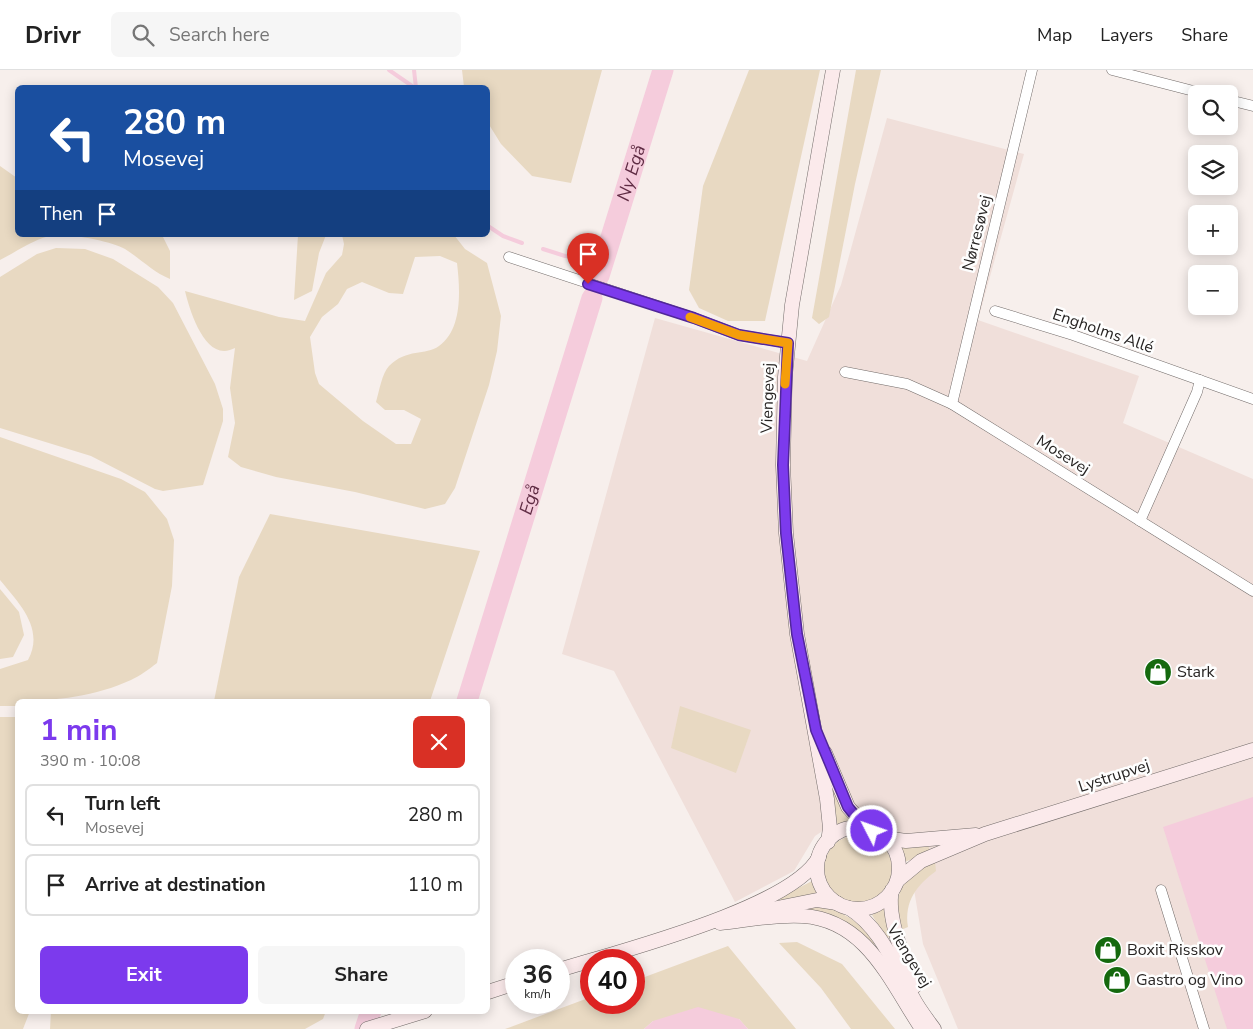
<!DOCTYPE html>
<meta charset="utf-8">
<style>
:root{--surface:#fff;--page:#f6f6f6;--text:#222;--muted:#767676;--line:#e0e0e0;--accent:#7c3aed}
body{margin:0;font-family:"Nunito Sans",sans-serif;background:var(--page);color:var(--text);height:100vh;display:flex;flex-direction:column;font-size:19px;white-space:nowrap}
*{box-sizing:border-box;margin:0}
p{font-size:16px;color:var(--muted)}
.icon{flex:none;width:28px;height:28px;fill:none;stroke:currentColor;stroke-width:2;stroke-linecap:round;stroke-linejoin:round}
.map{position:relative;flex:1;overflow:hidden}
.drawer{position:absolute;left:15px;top:629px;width:475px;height:315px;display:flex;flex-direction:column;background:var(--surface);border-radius:8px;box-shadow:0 2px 12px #0003}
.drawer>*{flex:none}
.hud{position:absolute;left:15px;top:15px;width:475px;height:152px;border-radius:8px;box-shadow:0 2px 12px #0003;background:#1a4fa0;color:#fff;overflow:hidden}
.fabs{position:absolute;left:1188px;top:15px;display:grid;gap:10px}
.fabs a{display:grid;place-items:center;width:50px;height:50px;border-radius:8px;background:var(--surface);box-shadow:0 2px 12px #0003;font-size:25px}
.speed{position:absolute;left:505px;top:879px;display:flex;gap:10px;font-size:25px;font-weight:700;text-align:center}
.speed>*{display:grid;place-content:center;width:65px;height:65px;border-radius:50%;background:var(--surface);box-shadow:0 2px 12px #0003;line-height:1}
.speed small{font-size:12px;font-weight:400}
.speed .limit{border:8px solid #d22;background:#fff;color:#111}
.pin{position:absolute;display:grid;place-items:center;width:42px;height:42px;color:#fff;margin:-51px -21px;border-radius:50% 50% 50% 0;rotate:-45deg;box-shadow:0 0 5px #0007}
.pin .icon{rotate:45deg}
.me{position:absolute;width:55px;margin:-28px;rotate:311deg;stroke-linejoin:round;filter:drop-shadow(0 0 4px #0008)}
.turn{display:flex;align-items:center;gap:18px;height:105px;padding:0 25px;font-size:22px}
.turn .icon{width:65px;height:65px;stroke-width:2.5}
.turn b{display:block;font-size:35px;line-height:42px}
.then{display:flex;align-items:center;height:48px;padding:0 25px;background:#0003;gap:10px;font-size:19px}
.round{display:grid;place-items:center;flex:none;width:52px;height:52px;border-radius:8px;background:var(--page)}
.head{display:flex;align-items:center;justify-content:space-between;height:85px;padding:0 25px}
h1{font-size:30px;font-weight:700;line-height:38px;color:var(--accent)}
.primary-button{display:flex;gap:10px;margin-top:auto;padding:10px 25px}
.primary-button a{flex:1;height:58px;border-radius:8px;background:var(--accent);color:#fff;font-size:20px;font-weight:700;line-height:58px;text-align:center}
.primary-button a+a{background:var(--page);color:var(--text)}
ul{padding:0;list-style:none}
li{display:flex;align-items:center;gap:15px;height:62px;margin:0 10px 8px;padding:0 15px;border:2px solid var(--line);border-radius:8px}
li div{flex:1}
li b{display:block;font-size:19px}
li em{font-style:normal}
header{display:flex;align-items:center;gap:30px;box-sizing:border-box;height:70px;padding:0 25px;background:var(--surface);border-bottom:1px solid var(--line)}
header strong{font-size:24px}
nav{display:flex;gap:28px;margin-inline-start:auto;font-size:18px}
.search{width:350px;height:45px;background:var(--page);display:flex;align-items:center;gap:12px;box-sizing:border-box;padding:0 18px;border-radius:8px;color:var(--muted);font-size:19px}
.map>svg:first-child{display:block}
.built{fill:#f0dfda}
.green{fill:#e8d9c2;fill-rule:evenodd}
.water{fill:#f5ccdc}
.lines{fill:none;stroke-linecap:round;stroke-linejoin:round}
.stream{stroke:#f5ccdc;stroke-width:4}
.river{stroke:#f5ccdc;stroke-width:21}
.street-casing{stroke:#726b69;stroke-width:11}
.secondary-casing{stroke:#726b69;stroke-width:15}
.street{stroke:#fff;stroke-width:10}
.secondary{stroke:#fbeaeb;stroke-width:14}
.route-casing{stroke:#51269a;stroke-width:12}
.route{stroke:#7c3aed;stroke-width:9}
.slow{stroke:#f59e0b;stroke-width:9}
.labels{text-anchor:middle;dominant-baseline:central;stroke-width:5;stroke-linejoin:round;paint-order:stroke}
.street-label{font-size:16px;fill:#272423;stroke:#fefefe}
.poi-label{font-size:16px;fill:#272423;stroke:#fefefe;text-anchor:start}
.water-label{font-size:18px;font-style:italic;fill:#602c44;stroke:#fefefe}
</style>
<header>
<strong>Drivr</strong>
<div class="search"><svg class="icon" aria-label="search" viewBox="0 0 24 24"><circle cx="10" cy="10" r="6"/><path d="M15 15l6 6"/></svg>Search here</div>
<nav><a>Map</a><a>Layers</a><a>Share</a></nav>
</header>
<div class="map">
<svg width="1253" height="959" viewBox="0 0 1253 959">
<rect width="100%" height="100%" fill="#f7efec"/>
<!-- built -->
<polygon class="built" points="887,48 1024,84 978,250 1139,306 1123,353 1253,409 1253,959 958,959 923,874 908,783 899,764 882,753 841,749 815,766 794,801 735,832 614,601 562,584 655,248 807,291 841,215"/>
<!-- green -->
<g class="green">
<polygon points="462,0 602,0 571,113 532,106 501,74 488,53 488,18 464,17"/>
<polygon points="749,0 820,0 765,251 728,251 699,238 689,220 703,116"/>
<polygon points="856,0 881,0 855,114 829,247 819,254 812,248"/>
<path d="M0,96l17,12 1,57h144l8,16v28c-17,-7 -29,-20 -45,-30 -14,-8 -60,-17 -76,-13 -18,5 -33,16 -49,24z"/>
<polygon points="298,165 326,165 319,183 312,221 294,230"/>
<path d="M342,165h112l11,14 22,14 14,53 -4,35 -8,34 -34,103 -10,16 -20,5 -70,-17 -79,-15 -35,-10 -13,-10 7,-34 -5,-35 5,-40c-3,1 -7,3 -11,3 -22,0 -35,-43 -39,-60l94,26 26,4 21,-48 16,-18 2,-11zM440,186l17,7c3,26 6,66 -18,83 -14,10 -32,2 -50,20 -7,7 -10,26 -13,36l9,8h19l17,9 -10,25h-15l-33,-23 -44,-37 -4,-11 -5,-36 12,-20 16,-13 9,-15 15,-7 27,11 14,1 12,-37z"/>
<polygon points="56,178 85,179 113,189 158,217 173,233 215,314 223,339 223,351 203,415 163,421 155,419 91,386 0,358 0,207 37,184"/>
<path d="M0,367l121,42 24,13 22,27 7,21 -2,46 -15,77c-8,6 -17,13 -26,17 -35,16 -75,21 -113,21l-1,5h-17v-37l28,-9c17,-31 -9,-57 -28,-80z"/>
<polygon points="270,444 480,481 430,631 214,631 239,507"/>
<polygon points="0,519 19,542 24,565 13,587 0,589"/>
<polygon points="680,636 751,660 736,703 671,678"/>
<polygon points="0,647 17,647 18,941 30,941 23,959 0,959"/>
<polygon points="833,718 849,751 836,757 831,719"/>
<circle cx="858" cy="799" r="34"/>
<polygon points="928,775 930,781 905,792 900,776"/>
<path d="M935,791l1,10c-19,14 -32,30 -28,56l-7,3c-9,-38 0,-51 34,-69z"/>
<polygon points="812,811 818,824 780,831 781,827"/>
<path d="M822,835c26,10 38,17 55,38l-5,3 -11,-11 -88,-23z"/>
<polygon points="885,838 890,867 886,868 872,845"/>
<polygon points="797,872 842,894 895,959 851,959 821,918 779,873"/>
<polygon points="728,876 796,959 748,959 739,949 653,951 644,959 505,959 591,927 591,932 634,932 634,911"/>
<polygon points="51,941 326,941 323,949 305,959 50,959"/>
</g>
<!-- water -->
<g class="water">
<polygon points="1253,727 1253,959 1227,959 1163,757"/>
<polygon points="698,937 739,949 748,959 644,959 653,951"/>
</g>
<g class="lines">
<!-- stream -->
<g class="stream">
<polyline points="389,0 415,18"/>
<polyline points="414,0 416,18"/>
<polyline points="488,156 503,166 522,173"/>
<polyline points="543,179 565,186 587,187 608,176"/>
</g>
<!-- river -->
<g class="river">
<path id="s1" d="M599,206l64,-206"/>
<path id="s2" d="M467,631l125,-403"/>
<polyline points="365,959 371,941"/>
</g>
<!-- street casing -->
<g class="street-casing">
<g id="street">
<polyline points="1112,0 1205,24"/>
<polyline points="1229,30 1253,36"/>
<polyline points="509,187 694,248 739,265 788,273"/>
<polyline points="995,241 1073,265 1253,329"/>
<polyline points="845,302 907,314 952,334 1253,521"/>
<polyline points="952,334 1032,0"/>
<polyline points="1140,451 1197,322 1200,310"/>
<polyline points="1161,820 1204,959"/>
</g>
</g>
<!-- secondary casing -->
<g class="secondary-casing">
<g id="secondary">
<polyline points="825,683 848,737 869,760"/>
<circle cx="858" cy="798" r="41"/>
<polyline points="885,768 906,771 976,765"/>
<polyline points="828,772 830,758 827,729 797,564 786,463 783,395 785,307 792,235 833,0"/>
<polyline points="898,810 921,791 985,764 1253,680"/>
<path d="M892,820c-6,27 13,72 23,96"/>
<path d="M849,838c32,20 45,57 63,88 6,12 14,22 22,33"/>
<polyline points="758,842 817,830 837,833"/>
<path d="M720,853c27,-3 56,-9 83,-7 64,4 88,67 119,113"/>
<path d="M559,900c58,-18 233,-62 260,-113"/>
<polyline points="488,922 516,913"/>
<polyline points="367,959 425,941"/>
</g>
</g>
<!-- street -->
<use href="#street" class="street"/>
<!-- secondary -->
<use href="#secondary" class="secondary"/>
</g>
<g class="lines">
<!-- route casing -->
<g class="route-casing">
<polyline id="route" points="588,214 694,248 739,265 788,273 783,395 786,463 797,564 816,660 848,737 861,753 872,761"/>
</g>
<!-- route -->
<use href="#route" class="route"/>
<!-- slow -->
<polyline class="slow" points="690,247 739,265 788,273 785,314"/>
</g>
<!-- icons -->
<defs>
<g id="shop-disc" transform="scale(1.4375)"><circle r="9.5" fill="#15690e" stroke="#fefefe"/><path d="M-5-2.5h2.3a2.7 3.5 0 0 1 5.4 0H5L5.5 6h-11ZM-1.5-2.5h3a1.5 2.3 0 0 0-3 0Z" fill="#fff"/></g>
</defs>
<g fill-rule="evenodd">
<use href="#shop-disc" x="1158" y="602"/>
<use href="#shop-disc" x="1108" y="880"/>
<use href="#shop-disc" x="1117" y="910"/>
</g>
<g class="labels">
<!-- street labels -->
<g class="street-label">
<text transform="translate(977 163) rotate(-76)">Nørresøvej</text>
<text transform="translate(1103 261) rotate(19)">Engholms Allé</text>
<text transform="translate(768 328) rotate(-88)">Viengevej</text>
<text transform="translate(1063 385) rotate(32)">Mosevej</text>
<text transform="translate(1114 706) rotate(-18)">Lystrupvej</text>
<text transform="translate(909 886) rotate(59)">Viengevej</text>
</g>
<!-- poi labels -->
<g class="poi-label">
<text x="1177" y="602">Stark</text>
<text x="1127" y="880">Boxit Risskov</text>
<text x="1136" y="910">Gastro og Vino</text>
</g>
<!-- water labels -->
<g class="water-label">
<text stroke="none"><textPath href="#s1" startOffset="108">Ny Egå</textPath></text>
<text stroke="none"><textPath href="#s2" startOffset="211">Egå</textPath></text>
</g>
</g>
</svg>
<div class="fabs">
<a><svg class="icon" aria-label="search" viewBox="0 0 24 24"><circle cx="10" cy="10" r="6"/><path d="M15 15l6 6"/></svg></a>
<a><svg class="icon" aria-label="layers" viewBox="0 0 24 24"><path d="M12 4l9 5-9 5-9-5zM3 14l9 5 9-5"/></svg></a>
<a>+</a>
<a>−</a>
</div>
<div class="speed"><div>36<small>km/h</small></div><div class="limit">40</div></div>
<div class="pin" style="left:588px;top:214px;background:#d93025"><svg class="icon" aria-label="arrive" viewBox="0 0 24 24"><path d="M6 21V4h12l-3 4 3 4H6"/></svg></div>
<svg class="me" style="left:872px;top:761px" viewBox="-20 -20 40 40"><circle r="17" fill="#7c3aed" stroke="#fff" stroke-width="3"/><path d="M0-11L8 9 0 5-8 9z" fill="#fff"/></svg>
<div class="hud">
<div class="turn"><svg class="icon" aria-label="left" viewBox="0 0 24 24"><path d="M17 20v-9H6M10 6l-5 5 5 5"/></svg><div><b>280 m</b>Mosevej</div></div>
<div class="then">Then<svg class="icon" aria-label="arrive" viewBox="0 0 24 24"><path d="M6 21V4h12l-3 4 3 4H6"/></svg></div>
</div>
<section class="drawer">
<div class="head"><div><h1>1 min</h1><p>390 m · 10:08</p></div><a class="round" style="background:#d93025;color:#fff"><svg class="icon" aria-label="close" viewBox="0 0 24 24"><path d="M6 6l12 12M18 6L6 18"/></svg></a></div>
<ul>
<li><svg class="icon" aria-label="left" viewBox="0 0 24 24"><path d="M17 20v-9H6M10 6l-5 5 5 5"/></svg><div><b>Turn left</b><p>Mosevej</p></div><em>280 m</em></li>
<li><svg class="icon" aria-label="arrive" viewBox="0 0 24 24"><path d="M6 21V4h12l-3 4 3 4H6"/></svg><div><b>Arrive at destination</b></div><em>110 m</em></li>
</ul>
<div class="primary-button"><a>Exit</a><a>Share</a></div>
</section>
</div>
